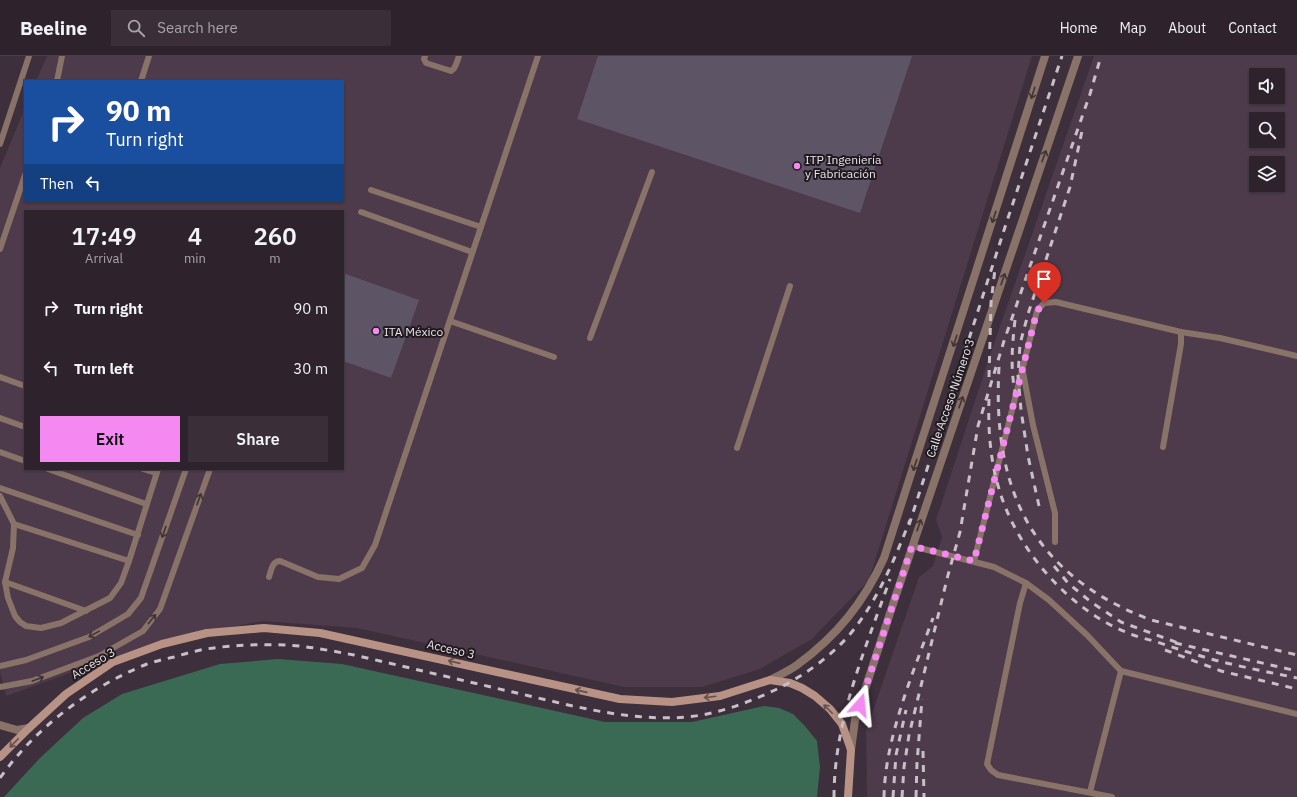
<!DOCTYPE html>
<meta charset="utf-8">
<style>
:root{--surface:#2e232d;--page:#3a2f39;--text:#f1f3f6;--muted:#a7a4aa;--line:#494049;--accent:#f389f1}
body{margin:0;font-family:"IBM Plex Sans",sans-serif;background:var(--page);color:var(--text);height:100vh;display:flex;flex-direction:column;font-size:15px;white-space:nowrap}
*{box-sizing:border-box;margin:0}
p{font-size:13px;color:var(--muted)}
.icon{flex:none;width:22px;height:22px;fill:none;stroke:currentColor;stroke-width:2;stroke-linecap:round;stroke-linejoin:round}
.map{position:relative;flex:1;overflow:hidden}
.sheet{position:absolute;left:24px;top:154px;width:320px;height:260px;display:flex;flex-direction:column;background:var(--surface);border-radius:0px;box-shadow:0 1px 3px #0004,0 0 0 1px var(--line)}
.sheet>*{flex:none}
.hud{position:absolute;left:24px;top:24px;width:320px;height:122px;border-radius:0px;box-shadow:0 1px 3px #0004,0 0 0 1px var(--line);background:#1a4fa0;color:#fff;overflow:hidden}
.controls{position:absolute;left:1249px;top:12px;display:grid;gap:8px}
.controls a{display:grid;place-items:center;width:36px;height:36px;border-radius:0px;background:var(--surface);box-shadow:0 1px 3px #0004,0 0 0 1px var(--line);font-size:20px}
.pin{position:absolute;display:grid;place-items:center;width:34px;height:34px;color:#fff;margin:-41px -17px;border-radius:50% 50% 50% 0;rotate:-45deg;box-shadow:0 0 4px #0007}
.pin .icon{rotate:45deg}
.me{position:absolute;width:44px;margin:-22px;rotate:18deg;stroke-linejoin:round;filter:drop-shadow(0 0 3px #0008)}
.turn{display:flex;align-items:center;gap:14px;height:84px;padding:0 16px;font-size:18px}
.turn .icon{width:52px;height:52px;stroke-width:2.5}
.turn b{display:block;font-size:28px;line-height:34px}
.then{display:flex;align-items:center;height:38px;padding:0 16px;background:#0003;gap:8px;font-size:15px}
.eta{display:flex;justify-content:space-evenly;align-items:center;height:68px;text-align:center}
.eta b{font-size:24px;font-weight:600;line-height:28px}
.button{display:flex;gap:8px;margin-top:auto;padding:8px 16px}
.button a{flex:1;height:46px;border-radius:0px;background:var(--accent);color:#111;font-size:16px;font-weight:600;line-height:46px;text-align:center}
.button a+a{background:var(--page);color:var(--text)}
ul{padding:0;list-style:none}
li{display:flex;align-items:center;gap:12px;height:60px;padding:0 16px}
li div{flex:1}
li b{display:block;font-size:15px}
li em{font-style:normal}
header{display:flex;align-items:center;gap:24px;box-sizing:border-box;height:56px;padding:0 20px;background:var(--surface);border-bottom:1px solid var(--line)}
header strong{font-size:19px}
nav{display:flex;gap:22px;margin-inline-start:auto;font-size:14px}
.search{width:280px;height:36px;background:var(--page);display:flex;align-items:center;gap:10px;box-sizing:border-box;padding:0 14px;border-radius:0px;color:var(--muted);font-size:15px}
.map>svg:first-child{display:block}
.built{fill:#4d3a4b;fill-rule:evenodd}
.green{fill:#3b6a54}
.building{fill:#5d5566}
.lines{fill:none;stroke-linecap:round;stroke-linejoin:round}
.service{stroke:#897268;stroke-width:6}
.minor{stroke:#897268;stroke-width:8}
.tertiary{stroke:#897268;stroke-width:8}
.secondary{stroke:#b89385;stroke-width:8}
.rail{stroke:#c9bfc8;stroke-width:3;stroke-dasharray:7 7;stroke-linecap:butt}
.oneway{stroke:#403435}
.oneway2{stroke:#64504d}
.route{stroke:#f389f1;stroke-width:7;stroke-dasharray:0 12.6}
.poi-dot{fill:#f389f1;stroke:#201a1f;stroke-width:1.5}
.labels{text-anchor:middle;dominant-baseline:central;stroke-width:4;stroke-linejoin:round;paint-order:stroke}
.poi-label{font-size:12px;fill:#ece3eb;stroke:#201a1f;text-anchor:start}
.street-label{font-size:12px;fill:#ece3eb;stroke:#201a1f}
</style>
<header>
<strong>Beeline</strong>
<div class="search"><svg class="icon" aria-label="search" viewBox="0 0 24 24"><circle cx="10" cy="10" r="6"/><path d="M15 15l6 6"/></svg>Search here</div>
<nav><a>Home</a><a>Map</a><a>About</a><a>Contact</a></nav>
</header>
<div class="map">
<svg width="1297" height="741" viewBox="0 0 1297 741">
<rect width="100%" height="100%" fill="#3d2f3c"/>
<!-- built -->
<g class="built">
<path d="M47,0h985l-163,524 -57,59 -52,30 -58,18h-78l-267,-59 -94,-7 -98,18 -159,57 -6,-25v-503l25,-60v93h318v-120h-307zM25,155h318v258h-318z"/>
<path d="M1094,0h203v741h-430l-1,-66 53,-154 14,-11 9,-29 -6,-17 54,-165zM1256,19h22v22h-22zM1256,63h22v22h-22zM1256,107h22v22h-22z"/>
</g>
<!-- green -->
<polygon class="green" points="278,603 342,608 605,666 692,666 764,650 779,652 793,658 804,669 817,685 820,711 817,741 4,741 40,702 83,662 122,638 220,608"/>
<!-- building -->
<g class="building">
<polygon points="598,0 912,0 860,157 577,63"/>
<polygon points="343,217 419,244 391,322 343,305"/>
</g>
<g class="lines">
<!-- service -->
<g class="service">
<path d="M425,0l-1,3 2,4 25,8c5,-2 6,-10 8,-15"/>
<polyline points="57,25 62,0"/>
<polyline points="141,25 149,0"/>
<polyline points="0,88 29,0"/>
<polyline points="371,134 481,171"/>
<polyline points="361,156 472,196"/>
<polyline points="0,193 25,119"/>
<polyline points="450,265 554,301"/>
<polyline points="590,282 652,116"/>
<polyline points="1023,316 1033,369 1055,457 1055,486"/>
<polyline points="0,321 25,330"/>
<polyline points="0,362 25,371"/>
<polyline points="1163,391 1181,288 1181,276"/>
<polyline points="737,392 790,230"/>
<polyline points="0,396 25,405"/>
<polyline points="48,413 146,448"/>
<polyline points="143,413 156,417"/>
<polyline points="0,432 138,479"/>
<polyline points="0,440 14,468 13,492 5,526 8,542 15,560 20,566 26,570 41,572 61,567 110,542 121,527 129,505 158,413"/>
<polyline points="14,468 129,505"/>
<polyline points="912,490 994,511 1026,527 1049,544 1087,579 1121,615 1297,658"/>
<polyline points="974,505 1037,255 1044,247 1056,246 1181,276 1220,282 1297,300"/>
<path d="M269,521c2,-6 3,-16 11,-16l38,16 21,2 23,-11 13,-23 163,-489"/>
<polyline points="5,526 86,555"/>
<polyline points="1026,527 1020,547 987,708 991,714 998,719 1112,741"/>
<polyline points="0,610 26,604 89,581 128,558 141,542 186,413"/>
<polyline points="0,631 32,625 99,600 143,575 160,553 210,413"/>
<polyline points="1090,736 1121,615"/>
</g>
<!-- minor -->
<polyline class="minor" points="0,669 17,674 29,672"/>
<!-- tertiary -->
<g class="tertiary">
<path d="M770,624c9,-5 19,-9 27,-15 40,-29 67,-63 87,-107l161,-502"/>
<polyline points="851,694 855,664 894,545 1078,0"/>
</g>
<!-- secondary -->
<polyline class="secondary" points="0,701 29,672 66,638 113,606 162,588 207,577 264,572 320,577 620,643 672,646 720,640 770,624 790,627 802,632 815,640 830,653 842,668 851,694 848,741"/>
<!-- rail -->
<g class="rail">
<path d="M1015,264c-3,27 -5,50 1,77"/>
<path d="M999,311c-7,123 33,208 152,253l146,35"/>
<polyline points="989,321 991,247 995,213"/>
<path d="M989,343c-1,30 1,60 10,90 18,61 69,120 129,144 9,4 19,6 29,9 18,6 36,12 54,17 29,8 58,13 86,19"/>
<polyline points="1039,450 1028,400 1021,354 1018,320 1020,288 1028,258 1070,131 1082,75"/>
<polyline points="909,469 1006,168 1062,0"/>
<polyline points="1054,510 1068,527 1091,546 1121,566 1181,588"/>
<polyline points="1175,587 1297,615"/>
<polyline points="1165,594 1221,615 1297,633"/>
<polyline points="923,695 924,741"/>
<path d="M0,722c36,-51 90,-91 147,-114 9,-3 18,-5 27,-7 10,-3 21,-6 32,-8 26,-4 53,-5 79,-4 23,1 47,6 69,10 52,12 103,24 154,36 58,13 119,31 179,26 31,-3 60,-14 88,-27 29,-14 60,-36 80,-62 25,-33 40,-70 55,-108"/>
<path d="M834,741c0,-76 31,-147 56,-218"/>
<path d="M884,741c1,-59 29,-124 49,-179"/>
<polyline points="893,741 896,699 906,654"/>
<polyline points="902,741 904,711 909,679 948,519 960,476 978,370 1004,285 1090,38 1101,0"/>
<polyline points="916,741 917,707 922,643"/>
</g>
</g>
<!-- one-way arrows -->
<defs><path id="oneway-shaft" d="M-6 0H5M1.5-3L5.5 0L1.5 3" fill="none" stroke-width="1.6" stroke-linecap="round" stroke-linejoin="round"/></defs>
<g class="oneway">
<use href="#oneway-shaft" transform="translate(1033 37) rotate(108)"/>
<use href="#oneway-shaft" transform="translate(1044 100) rotate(-71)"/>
<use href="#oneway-shaft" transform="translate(994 161) rotate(108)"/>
<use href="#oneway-shaft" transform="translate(1003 223) rotate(-71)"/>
<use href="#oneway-shaft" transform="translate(955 285) rotate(108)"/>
<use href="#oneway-shaft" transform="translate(961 346) rotate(-71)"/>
<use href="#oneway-shaft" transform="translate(915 409) rotate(108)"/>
<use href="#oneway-shaft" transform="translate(199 443) rotate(-70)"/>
<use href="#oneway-shaft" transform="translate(919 469) rotate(-71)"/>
<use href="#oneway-shaft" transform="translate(164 476) rotate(109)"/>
<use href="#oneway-shaft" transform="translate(152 563) rotate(-51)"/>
<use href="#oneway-shaft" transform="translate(94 578) rotate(151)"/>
<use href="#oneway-shaft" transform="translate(38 623) rotate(-20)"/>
</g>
<g class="oneway2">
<use href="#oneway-shaft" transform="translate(454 606) rotate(-167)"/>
<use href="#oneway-shaft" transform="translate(581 635) rotate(-167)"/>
<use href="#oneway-shaft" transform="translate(710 641) rotate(173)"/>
<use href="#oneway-shaft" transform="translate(828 653) rotate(-135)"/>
<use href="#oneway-shaft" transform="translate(14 687) rotate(134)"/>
</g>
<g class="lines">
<!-- route -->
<polyline class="route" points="860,649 912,490 974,505 1037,255 1044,247"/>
</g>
<!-- markers -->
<g class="poi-dot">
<circle cx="797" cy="110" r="4"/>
<circle cx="376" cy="275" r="4"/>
</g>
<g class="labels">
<!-- poi labels -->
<g class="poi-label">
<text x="805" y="103">ITP Ingeniería<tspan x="805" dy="14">y Fabricación</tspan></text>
<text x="384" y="275">ITA México</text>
</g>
<!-- street labels -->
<g class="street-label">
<text transform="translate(950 342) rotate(-71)">Calle Acceso Número 3</text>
<text transform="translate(451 593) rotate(13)">Acceso 3</text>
<text transform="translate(93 607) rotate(-31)">Acceso 3</text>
</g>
</g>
</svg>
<div class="controls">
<a><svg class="icon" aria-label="sound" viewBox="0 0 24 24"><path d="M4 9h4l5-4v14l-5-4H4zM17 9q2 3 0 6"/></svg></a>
<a><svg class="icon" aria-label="search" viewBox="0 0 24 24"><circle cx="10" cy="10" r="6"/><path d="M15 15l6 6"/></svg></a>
<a><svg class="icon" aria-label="layers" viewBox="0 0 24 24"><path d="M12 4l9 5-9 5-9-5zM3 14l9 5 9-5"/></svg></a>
</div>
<div class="pin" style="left:1044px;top:247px;background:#d93025"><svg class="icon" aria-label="arrive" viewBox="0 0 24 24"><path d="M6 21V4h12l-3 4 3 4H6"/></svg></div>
<svg class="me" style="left:860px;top:649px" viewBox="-20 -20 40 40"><path d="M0-17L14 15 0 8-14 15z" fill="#f389f1" stroke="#fff" stroke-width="4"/></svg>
<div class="hud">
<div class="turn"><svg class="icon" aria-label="right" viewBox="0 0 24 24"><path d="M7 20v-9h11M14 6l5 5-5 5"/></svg><div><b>90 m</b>Turn right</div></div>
<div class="then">Then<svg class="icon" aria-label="left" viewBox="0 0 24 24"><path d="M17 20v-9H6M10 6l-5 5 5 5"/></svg></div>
</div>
<section class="sheet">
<div class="eta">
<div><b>17:49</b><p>Arrival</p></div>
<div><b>4</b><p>min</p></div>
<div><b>260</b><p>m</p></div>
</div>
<ul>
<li><svg class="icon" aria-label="right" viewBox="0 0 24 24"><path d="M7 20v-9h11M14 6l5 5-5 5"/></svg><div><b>Turn right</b></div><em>90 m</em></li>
<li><svg class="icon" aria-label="left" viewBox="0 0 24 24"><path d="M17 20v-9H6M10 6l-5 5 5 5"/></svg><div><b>Turn left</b></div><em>30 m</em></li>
</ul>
<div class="button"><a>Exit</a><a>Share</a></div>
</section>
</div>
